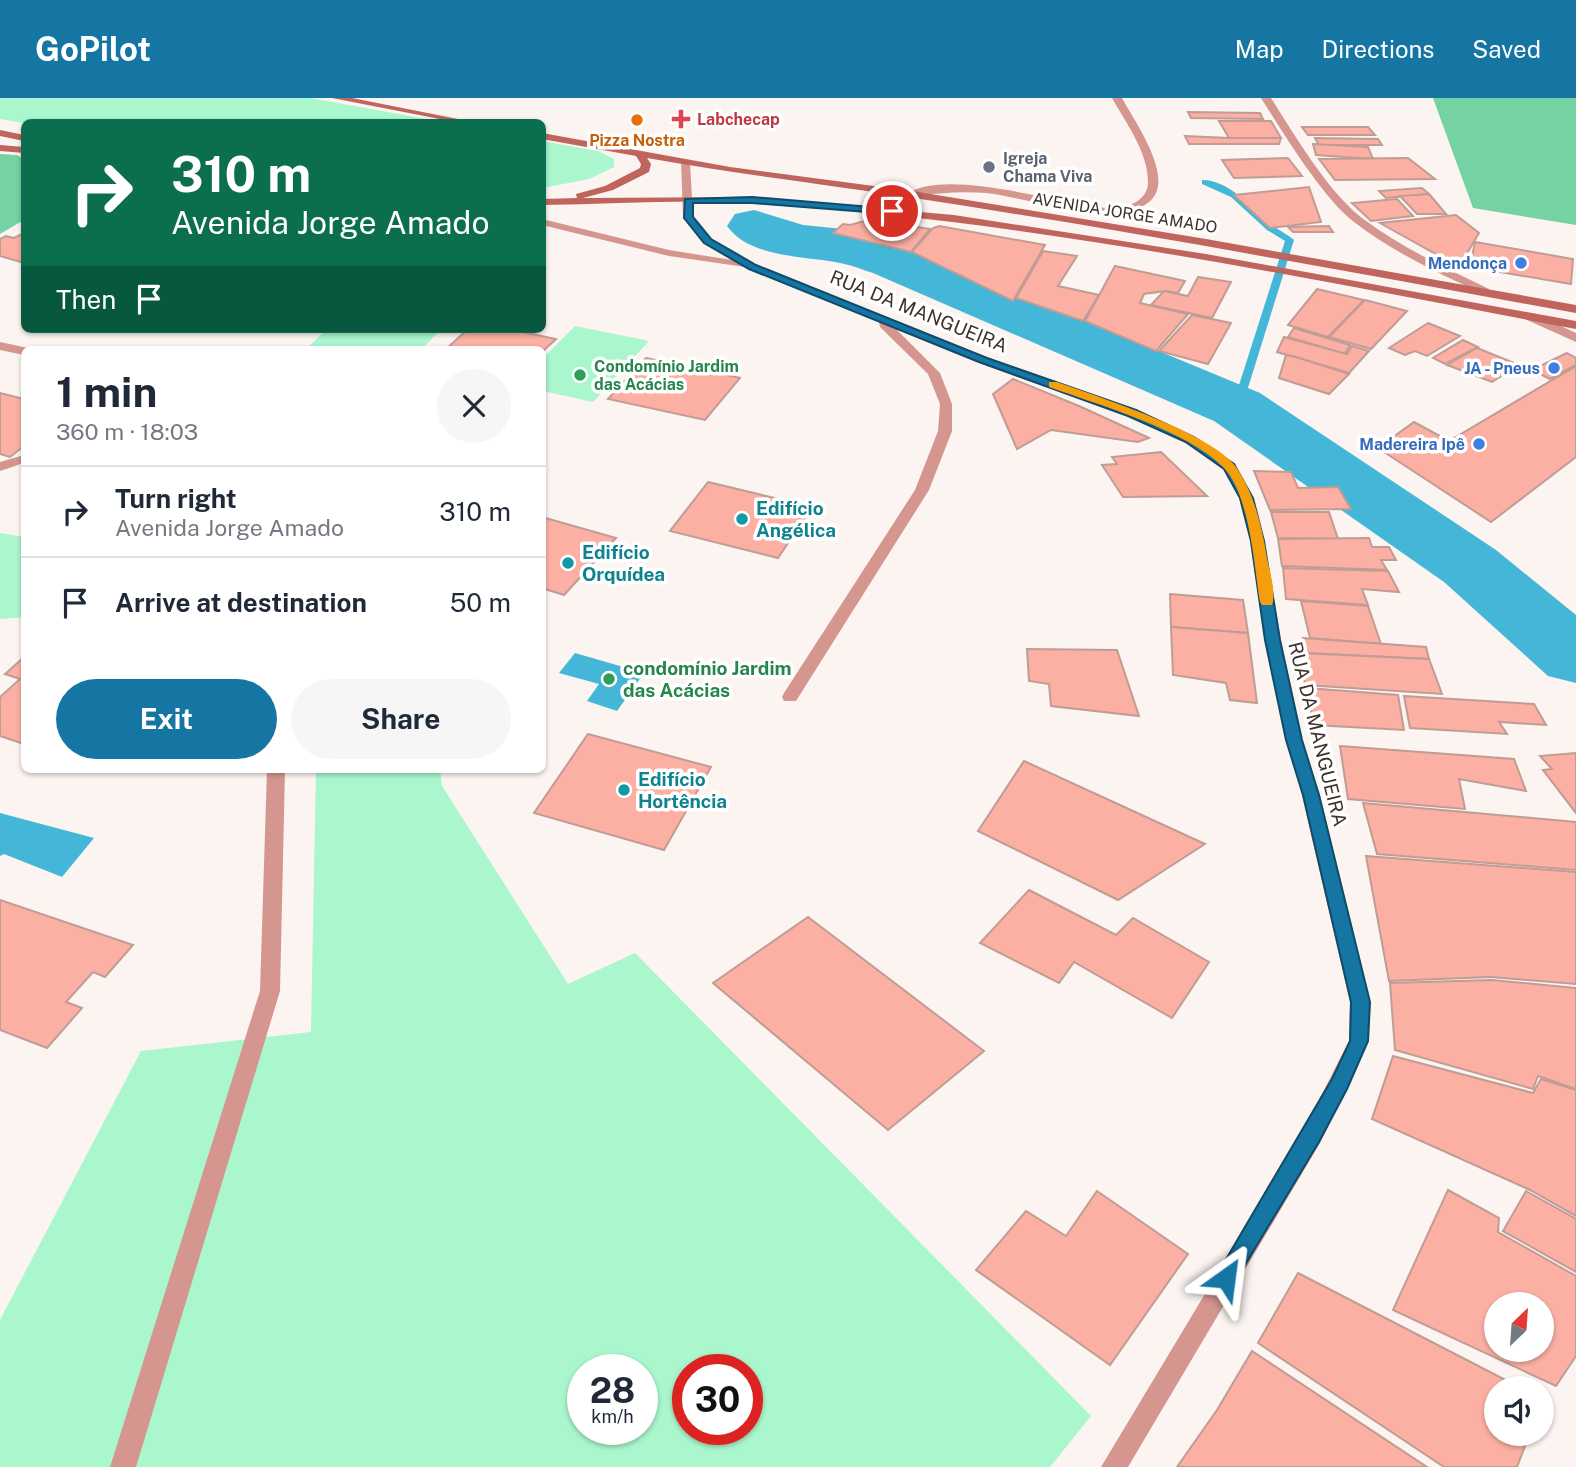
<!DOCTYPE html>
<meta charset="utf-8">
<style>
:root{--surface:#fff;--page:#f6f6f7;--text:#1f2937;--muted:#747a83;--line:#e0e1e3;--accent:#1575a3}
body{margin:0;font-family:"Public Sans",sans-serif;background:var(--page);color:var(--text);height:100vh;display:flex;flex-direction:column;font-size:26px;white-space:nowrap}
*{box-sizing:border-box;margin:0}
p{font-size:23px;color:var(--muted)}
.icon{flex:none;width:38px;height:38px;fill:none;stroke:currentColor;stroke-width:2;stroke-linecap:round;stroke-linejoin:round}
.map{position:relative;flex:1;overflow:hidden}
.details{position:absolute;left:21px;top:248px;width:525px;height:427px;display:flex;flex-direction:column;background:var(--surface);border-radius:10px;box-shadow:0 2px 5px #0004}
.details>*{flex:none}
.banner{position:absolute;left:21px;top:21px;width:525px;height:214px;border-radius:10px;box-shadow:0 2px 5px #0004;background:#0b6e4f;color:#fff;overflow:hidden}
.needle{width:46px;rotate:25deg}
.fabs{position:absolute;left:1484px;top:1194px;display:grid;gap:14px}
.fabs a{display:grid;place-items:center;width:70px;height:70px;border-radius:50%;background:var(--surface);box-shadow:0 2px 5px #0004;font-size:35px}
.speed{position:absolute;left:567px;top:1256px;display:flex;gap:14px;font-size:35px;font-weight:700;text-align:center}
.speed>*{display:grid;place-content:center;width:91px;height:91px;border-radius:50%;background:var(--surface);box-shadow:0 2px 5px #0004;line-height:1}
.speed small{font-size:18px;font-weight:400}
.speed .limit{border:10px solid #d22;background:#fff;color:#111}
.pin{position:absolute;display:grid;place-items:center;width:60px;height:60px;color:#fff;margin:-30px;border:4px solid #fff;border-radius:50%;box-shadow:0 2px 7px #0007}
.me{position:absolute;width:77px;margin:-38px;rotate:31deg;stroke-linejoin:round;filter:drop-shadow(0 0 5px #0008)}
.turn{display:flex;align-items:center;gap:24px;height:147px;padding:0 35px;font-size:32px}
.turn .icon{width:91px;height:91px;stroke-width:2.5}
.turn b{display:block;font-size:49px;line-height:60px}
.then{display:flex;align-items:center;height:66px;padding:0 35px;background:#0003;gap:14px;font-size:26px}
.round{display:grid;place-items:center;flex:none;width:74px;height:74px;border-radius:37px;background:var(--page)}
.summary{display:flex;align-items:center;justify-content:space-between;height:119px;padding:0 35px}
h1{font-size:42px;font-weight:700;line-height:52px}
.cta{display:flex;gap:14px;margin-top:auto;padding:14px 35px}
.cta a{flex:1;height:80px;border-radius:42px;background:var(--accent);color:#fff;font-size:28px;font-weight:700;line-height:80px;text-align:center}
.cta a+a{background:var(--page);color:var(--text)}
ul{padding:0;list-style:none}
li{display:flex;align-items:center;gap:21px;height:91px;padding:0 35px;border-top:2px solid var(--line)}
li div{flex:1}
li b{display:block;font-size:26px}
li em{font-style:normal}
header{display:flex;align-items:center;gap:42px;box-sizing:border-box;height:98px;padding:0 35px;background:var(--accent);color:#fff}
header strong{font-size:33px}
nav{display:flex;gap:38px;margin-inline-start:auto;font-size:24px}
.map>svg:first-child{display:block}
.green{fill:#aaf6cd;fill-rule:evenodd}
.forest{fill:#75d2a3}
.water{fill:#44b7d9}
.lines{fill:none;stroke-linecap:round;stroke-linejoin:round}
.stream{fill:#44b7d9;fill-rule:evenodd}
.river{fill:#44b7d9;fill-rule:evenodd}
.building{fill:#fbb0a3;stroke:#c09c95;stroke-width:2;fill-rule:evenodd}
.lane{fill:#d5968f;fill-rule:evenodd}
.street{fill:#d5968f;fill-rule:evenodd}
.secondary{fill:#bf655e;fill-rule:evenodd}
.route{fill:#1575a3;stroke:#0e4c6a;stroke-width:2}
.slow{fill:#f59e0b}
.health-dot{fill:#e0444e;stroke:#fff;stroke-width:2.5}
.food-dot{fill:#e8710a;stroke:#fff;stroke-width:2.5}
.worship-dot{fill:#6b7280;stroke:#fff;stroke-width:2.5}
.shop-dot{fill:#3f7fe0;stroke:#fff;stroke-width:2.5}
.leisure-dot{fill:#2e9e5b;stroke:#fff;stroke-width:2.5}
.culture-dot{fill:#0f9aa8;stroke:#fff;stroke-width:2.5}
.labels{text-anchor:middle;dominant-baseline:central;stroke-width:7;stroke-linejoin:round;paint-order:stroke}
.far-health-label{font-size:16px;font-weight:bold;fill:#be3a42;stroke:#fff;text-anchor:start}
.far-food-label{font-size:16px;font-weight:bold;fill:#c56008;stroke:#fff}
.far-worship-label{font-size:16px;font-weight:bold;fill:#5b616d;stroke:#fff;text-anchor:start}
.far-street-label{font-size:16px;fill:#3f322b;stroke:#fff}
.far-shop-label{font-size:16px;font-weight:bold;fill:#366cbe;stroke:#fff;text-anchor:end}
.far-leisure-label{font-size:16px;font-weight:bold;fill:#27864d;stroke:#fff;text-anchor:start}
.street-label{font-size:19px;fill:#3f322b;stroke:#fff}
.culture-label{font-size:19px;font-weight:bold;fill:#0d838f;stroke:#fff;text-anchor:start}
.leisure-label{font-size:19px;font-weight:bold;fill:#27864d;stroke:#fff;text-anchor:start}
</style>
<header>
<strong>GoPilot</strong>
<nav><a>Map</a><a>Directions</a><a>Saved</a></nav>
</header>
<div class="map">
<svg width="1576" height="1369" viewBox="0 0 1576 1369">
<rect width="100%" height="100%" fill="#fbf4f0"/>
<!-- green -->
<g class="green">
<polygon points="0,0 310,0 443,24 24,25 0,21"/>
<polygon points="542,43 598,53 614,61 614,69 589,81 543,90"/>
<polygon points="575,228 649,243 593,304 543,293 543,260"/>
<polygon points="327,231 441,231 421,252 305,252"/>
<polygon points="0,435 24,439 24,519 0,521"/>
<path d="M316,672h124l2,16 126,198 67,-31 456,463 -41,51h-1050v-147l141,-269 170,-19zM583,1272h59v60h-59zM688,1272h59v60h-59z"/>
</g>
<!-- forest -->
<g class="forest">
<polygon points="1433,0 1576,0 1576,127 1473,110"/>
<polygon points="0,56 17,57 24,61 24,122 0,136"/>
</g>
<!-- water -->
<g class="water">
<polygon points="575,555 644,575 617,613 587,603 599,586 559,575"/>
<polygon points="0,715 94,740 62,779 4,756 0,758"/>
</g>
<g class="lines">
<!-- stream -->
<path class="stream" d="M1202,82c28,0 49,28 69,44 7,6 16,10 23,16l-52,167 -5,3 -5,-3 53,-166 -18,-11 -36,-33 -29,-13z"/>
<!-- river -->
<path class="river" d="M754,112l49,15 40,4 70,20 347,144 236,157 80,65v68l-28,-7 -104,-94 -230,-161 -341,-148c-12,-4 -25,-9 -38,-11 -34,-6 -86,-5 -108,-36l8,-12z"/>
</g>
<!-- building -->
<g class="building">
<polygon points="1188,14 1260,15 1263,21 1191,20"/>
<polygon points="1219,23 1271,23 1281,40 1229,40"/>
<polygon points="1302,29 1368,29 1375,37 1308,37"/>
<polygon points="1185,38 1229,40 1281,40 1279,46 1189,46"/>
<polygon points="1315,40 1378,41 1382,47 1319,47"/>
<polygon points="1313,46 1368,49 1373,61 1316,57"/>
<polygon points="1288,60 1302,78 1234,80 1222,62"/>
<polygon points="1408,60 1435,81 1335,82 1319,61"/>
<polygon points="1309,89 1321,124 1270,130 1234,97"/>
<polygon points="1422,90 1429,96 1386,100 1379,93"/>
<polygon points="1429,96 1446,116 1417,116 1400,98"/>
<polygon points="1397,101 1413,118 1371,123 1352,105"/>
<polygon points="1456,117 1479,135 1459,169 1380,125"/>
<polygon points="872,121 900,126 896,130 900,131 904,127 930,131 911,154 833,135 843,126 850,127"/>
<polygon points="939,128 1045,147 1013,203 912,154 933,130"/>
<polygon points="1329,128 1333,134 1293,134 1288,129"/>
<polygon points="24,135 24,165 0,158 0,141 6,138 14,140"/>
<polygon points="1475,144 1573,161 1571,186 1470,169"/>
<polygon points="1043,153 1077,158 1058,188 1099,197 1083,223 1016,200"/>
<polygon points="1115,168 1185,183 1178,195 1165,193 1144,196 1140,205 1188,216 1156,253 1085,223"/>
<polygon points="1198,179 1231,184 1212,220 1151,207 1164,193 1188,198"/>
<polygon points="1317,191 1364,202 1328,239 1288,227"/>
<polygon points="1365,202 1407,213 1371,251 1329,239"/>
<polygon points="1192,217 1231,225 1208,266 1159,253"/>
<polygon points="1428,225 1460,238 1427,258 1415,253 1405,257 1389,250"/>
<polygon points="1294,230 1350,247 1345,256 1288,239"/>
<polygon points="468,231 509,231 556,241 542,254 445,252"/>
<polygon points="1284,239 1347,256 1352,248 1369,253 1349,275 1277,254"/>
<polygon points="1463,242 1478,249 1445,266 1433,260"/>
<polygon points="1477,250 1519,267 1492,284 1447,267"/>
<polygon points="1567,255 1576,260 1576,267 1550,281 1532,272"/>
<polygon points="1286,257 1296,259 1349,276 1329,296 1279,280"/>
<polygon points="646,260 740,280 705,322 608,301"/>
<polygon points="1576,268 1576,359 1491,424 1378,350 1414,324 1449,343"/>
<polygon points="1013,281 1079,308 1149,340 1138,344 1051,332 1017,351 993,296"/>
<polygon points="0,295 24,301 24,348 10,359 0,356"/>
<polygon points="1161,354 1207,398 1123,399 1102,367 1117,366 1112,359"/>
<polygon points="1254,373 1291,374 1298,390 1338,389 1351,411 1270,412"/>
<polygon points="708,384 754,395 812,409 778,460 670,433"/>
<polygon points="1271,414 1329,414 1338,441 1278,440"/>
<polygon points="542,419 616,440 564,497 542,490"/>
<polygon points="1369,440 1372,449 1389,449 1396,462 1381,462 1387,472 1282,468 1278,441"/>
<polygon points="1283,470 1388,473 1399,494 1362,491 1368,507 1286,501"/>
<polygon points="1170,496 1243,502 1248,535 1171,529"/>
<polygon points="1301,503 1368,508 1381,546 1310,540"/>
<polygon points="1171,529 1248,535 1257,605 1230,602 1226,585 1173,577"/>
<polygon points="1303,540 1426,549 1429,561 1307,555"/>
<polygon points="1027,551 1117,552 1139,618 1051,608 1049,586 1029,583"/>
<polygon points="1300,555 1429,561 1442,596 1305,587"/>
<polygon points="24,559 24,646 0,638 0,599 20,581 5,576"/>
<polygon points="1307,590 1398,597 1404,632 1313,627"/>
<polygon points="1404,598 1534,606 1546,627 1499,624 1507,636 1410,630"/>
<polygon points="588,636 711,669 664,752 534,715"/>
<polygon points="1340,648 1514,661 1526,693 1459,681 1465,711 1348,701"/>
<polygon points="1576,655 1576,715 1543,672 1552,671 1540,658"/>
<polygon points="1024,663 1205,746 1118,802 978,733"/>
<polygon points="1363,705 1576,724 1576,772 1377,756"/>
<polygon points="1366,758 1576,774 1576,886 1491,879 1389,883"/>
<polygon points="1029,792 1116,837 1133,820 1209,864 1172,920 1074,864 1059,885 980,845"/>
<polygon points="0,802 133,847 105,879 93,874 66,904 82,910 47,950 0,932"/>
<polygon points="808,819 984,953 888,1032 713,885"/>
<polygon points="1492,882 1576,890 1576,991 1538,978 1533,991 1395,952 1390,885"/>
<polygon points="1393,958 1533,995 1541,981 1576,992 1576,1118 1530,1092 1372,1021"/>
<path d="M1448,1092l51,28 -1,14 78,44v80l-20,30 -163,-76zM1496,1206h46v45h-46z"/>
<polygon points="1097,1093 1188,1156 1110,1267 976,1172 1026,1113 1066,1138"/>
<polygon points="1526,1093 1576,1121 1576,1174 1503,1133"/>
<polygon points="1298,1175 1521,1290 1496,1290 1496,1335 1530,1335 1517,1369 1444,1369 1258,1245"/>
<polygon points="1252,1253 1427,1369 1177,1369 1217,1312"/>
</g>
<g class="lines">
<!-- lane -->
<g class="lane">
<polygon points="0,244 28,250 29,252 24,252 24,257 0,252"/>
<polygon points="24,357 24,365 0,373 0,364"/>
</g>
<!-- street -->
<g class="street">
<path d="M1112,0h10c12,22 40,62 36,88 -8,52 -137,10 -172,7 -25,-2 -49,0 -74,4l-5,-3c39,-27 155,11 201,14 17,1 40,-6 40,-26 0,-30 -22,-59 -36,-84z"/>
<path d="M1261,0h10c23,36 57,94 91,120 38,29 84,50 127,71v4h-8c-43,-20 -88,-41 -127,-71 -32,-25 -70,-88 -93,-124z"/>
<polygon points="681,62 690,64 693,119 711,141 756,167 987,259 1137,312 1195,339 1234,366 1253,400 1264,443 1281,542 1302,642 1320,697 1370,904 1369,943 1320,1045 1128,1369 1101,1369 1304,1031 1349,943 1350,904 1302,697 1286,642 1265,542 1250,443 1239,400 1223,371 1185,345 1127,318 979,265 896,231 940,275 952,306 952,333 929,392 796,603 784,603 782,599 784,595 915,392 938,333 940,306 928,276 880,229 879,224 745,169 669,158 542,127 542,121 669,152 732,162 703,145 683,119"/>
<polygon points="1527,216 1535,216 1576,235 1576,244 1527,222"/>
<polygon points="267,672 285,672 280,893 136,1369 110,1369 260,893"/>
</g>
<!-- secondary -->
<g class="secondary">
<polygon points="332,0 352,0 473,24 455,24"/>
<polygon points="0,32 24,37 24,43 0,38"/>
<path d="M542,35l188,34 182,24 294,48 370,66v8c-220,-40 -440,-81 -662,-115 -89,-14 -178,-24 -267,-40l4,6 -2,8 -36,18 -30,8 169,-1 202,18 252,39 370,67v8c-272,-51 -545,-108 -822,-126 -70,-4 -141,1 -212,2v-6l35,-1 -1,-4 29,-8 35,-18 1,-4 -5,-8 -94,-17z"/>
<polygon points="0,47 24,49 24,55 0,53"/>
</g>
</g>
<!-- route -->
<polygon class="route" points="752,99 896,111 892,116 752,105 693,105 693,119 711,141 756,167 987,260 1136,312 1194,339 1234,366 1253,400 1264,443 1280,542 1302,642 1319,697 1370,904 1368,943 1347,991 1319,1044 1233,1187 1226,1190 1218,1187 1215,1180 1332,981 1350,943 1351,904 1303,697 1286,642 1265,542 1251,443 1240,400 1224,371 1186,344 1128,318 979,264 749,171 704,145 684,120 685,101"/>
<!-- slow -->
<path class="slow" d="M1049,284h8c41,15 155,51 179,85 17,24 25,56 30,85 2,15 11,40 6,53h-10l-2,-3c-6,-37 -10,-106 -36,-134 -37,-38 -125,-63 -175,-81z"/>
<!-- markers -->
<path class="health-dot" d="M677.5 10.5h7v7h7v7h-7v7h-7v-7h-7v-7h7z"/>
<circle class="food-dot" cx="637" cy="22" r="7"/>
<circle class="worship-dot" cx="989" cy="69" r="7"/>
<g class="shop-dot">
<circle cx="1521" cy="165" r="7"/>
<circle cx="1554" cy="270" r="7"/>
<circle cx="1479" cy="346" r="7"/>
</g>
<g class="leisure-dot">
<circle cx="580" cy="277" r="7"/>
<circle cx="609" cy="581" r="7"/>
</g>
<g class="culture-dot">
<circle cx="742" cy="421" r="7"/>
<circle cx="568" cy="465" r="7"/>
<circle cx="624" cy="692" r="7"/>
</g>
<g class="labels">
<!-- far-health labels -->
<g class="far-health-label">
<text x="697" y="21">Labchecap</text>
</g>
<!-- far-food labels -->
<g class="far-food-label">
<text x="637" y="42">Pizza Nostra</text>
</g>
<!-- far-worship labels -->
<g class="far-worship-label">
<text x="1003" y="60">Igreja<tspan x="1003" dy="18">Chama Viva</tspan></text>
</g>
<!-- far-street labels -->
<g class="far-street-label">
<text transform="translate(1125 115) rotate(9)">AVENIDA JORGE AMADO</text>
</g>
<!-- far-shop labels -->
<g class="far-shop-label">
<text x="1507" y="165">Mendonça</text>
<text x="1540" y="270">JA - Pneus</text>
<text x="1465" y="346">Madereira Ipê</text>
</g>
<!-- far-leisure labels -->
<g class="far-leisure-label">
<text x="594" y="268">Condomínio Jardim<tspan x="594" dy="18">das Acácias</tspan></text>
</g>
<!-- street labels -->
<g class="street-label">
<text transform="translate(919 213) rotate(22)">RUA DA MANGUEIRA</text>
<text transform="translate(1318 636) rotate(76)">RUA DA MANGUEIRA</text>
</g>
<!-- culture labels -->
<g class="culture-label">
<text x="756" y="410">Edifício<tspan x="756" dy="22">Angélica</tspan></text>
<text x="582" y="454">Edifício<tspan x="582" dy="22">Orquídea</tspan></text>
<text x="638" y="681">Edifício<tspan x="638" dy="22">Hortência</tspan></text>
</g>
<!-- leisure labels -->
<g class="leisure-label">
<text x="623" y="570">condomínio Jardim<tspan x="623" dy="22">das Acácias</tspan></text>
</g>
</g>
</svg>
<div class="fabs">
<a><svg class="needle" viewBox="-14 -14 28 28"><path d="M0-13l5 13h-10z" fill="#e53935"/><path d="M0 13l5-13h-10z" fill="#747a83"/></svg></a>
<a><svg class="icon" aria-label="sound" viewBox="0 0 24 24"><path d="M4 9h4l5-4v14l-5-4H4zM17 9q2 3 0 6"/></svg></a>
</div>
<div class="speed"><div>28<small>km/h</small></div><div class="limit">30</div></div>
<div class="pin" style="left:892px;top:113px;background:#d93025"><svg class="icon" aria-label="arrive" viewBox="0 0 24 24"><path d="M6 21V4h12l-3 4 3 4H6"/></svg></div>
<svg class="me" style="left:1226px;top:1180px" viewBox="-20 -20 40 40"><path d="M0-17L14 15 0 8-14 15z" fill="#1575a3" stroke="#fff" stroke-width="4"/></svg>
<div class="banner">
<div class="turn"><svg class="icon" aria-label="right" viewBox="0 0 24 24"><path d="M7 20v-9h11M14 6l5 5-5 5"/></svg><div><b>310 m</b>Avenida Jorge Amado</div></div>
<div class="then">Then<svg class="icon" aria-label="arrive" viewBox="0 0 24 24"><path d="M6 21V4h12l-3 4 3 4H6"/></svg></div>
</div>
<section class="details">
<div class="summary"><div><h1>1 min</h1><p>360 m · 18:03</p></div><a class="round"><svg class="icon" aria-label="close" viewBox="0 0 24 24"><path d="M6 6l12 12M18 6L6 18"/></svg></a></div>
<ul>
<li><svg class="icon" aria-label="right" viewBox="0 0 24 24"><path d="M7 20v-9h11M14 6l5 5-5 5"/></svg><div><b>Turn right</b><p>Avenida Jorge Amado</p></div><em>310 m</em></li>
<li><svg class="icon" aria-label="arrive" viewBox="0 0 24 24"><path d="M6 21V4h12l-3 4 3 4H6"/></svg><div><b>Arrive at destination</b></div><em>50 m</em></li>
</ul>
<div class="cta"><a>Exit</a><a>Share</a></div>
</section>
</div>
